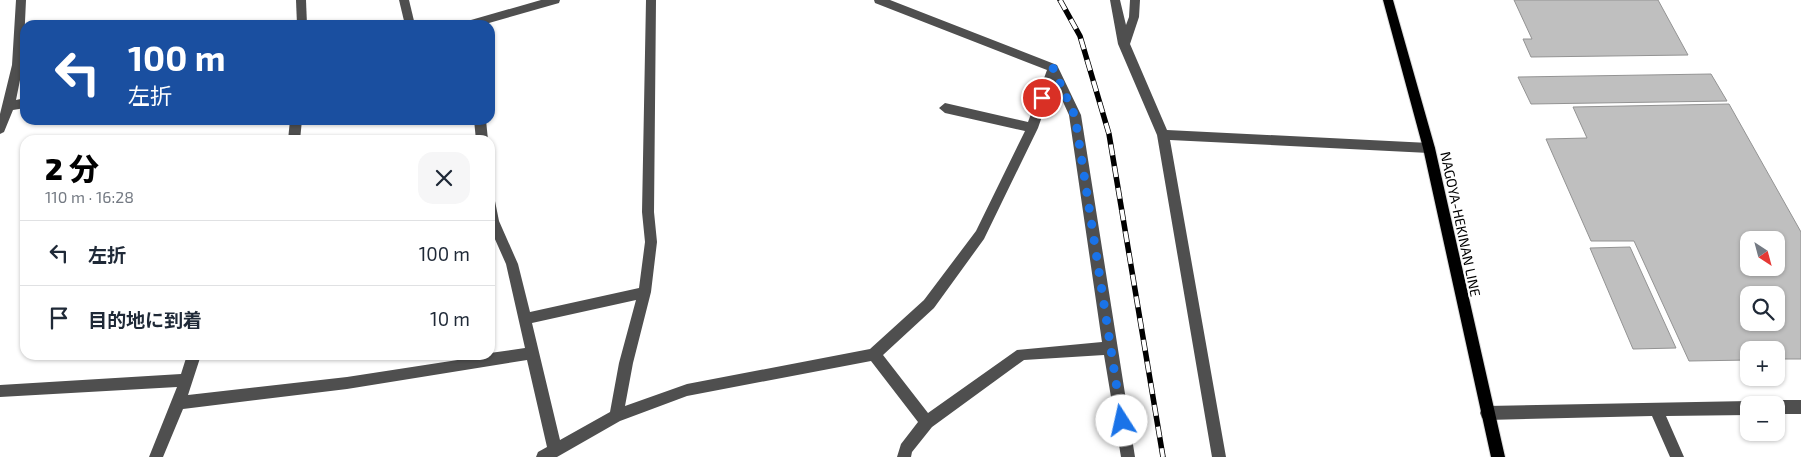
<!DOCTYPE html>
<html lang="ja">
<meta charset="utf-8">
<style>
:root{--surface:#fff;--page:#f6f6f7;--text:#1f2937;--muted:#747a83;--line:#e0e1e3;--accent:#000}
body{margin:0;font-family:"Exo 2","Noto Sans JP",sans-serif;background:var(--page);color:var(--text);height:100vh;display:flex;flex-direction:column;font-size:19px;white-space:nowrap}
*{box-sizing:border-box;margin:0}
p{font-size:16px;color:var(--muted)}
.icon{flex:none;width:28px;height:28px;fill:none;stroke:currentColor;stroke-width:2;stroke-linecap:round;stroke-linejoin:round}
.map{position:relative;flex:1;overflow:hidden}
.details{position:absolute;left:20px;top:135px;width:475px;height:225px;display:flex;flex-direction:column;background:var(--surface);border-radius:15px;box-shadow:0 1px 4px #0004}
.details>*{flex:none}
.banner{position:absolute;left:20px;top:20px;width:475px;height:105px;border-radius:15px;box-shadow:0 1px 4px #0004;background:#1a4fa0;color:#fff;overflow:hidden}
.needle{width:32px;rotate:144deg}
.buttons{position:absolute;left:1740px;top:231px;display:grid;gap:10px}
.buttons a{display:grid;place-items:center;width:45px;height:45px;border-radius:10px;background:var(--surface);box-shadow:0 1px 4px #0004;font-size:25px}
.pin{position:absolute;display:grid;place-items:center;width:42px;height:42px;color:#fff;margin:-21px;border:2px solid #fff;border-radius:50%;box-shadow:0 1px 5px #0007}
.me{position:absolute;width:55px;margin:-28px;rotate:350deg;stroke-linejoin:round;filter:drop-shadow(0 0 4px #0008)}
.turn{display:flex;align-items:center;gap:18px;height:105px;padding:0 25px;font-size:22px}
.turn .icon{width:65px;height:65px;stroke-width:2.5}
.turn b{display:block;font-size:35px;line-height:42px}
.round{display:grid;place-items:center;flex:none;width:52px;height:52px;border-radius:15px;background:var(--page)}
.overview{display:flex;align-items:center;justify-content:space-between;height:85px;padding:0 25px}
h1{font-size:30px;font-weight:800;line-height:38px;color:var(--accent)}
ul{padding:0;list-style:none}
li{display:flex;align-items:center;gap:15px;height:65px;padding:0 25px;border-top:1px solid var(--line)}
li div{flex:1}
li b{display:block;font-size:19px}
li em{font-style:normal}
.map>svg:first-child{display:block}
.building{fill:#bfbfbf;stroke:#939393;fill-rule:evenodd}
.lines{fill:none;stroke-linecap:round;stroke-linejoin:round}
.major-casing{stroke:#dbdbdb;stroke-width:2}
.minor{fill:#4f4f4f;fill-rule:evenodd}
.major{fill:#000;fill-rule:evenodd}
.rail-casing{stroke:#000;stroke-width:5.5}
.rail{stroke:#fff;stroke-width:4;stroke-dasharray:11;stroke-linecap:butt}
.route{stroke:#1a73e8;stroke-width:9;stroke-dasharray:0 16.2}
.labels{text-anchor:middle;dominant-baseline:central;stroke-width:4;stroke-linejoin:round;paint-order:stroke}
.street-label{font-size:14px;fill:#000;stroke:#fff}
</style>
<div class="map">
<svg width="1801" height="457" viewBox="0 0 1801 457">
<rect width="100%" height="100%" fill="#fff"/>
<!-- building -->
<g class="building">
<polygon points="1514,0 1658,0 1688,55 1531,57 1523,39 1532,39"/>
<polygon points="1711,74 1727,101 1531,104 1518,77"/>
<path d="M1729,104l72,128v127h-25v-9h-27v10l-60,1 -55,-120h-43l-45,-102 41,-1 -14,-31zM1749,240h27v28h-27zM1749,295h27v27h-27z"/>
<polygon points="1630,247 1676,348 1633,349 1590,248"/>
</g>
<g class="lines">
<!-- major casing -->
<g class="major-casing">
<polygon id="major" points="1383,0 1393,0 1435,148 1505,457 1491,457 1423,148"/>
</g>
<!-- minor -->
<g class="minor">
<polygon points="16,0 26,0 23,65 16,100 25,98 25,108 13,110 4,132 0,134 0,114 12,65"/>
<polygon points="296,0 306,0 307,25 297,25"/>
<polygon points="399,0 409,0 415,25 405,25"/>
<polygon points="541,0 560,0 559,3 482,25 463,25 464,22"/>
<path d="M646,0h10l-2,212 3,30 -6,50 -18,71 -8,43 62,-22 183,-35 54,-49 52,-69 49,-100 -80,-18 -6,-5 6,-5 83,19 19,-52 -172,-67 -1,-3h16l167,65 24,50 54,342h-14l-17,-102 -80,5 -92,67 -20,25 -1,5h-14l4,-13 17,-22 -47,-61 -184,35 -67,25 -63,36h-21l2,-5 9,-5 -20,-87 -180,29 -164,20 -20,48h-14l28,-70 -177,10v-12l181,-11 6,-19h14l-13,40 159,-18 143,-22v-2l35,-5 -19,-84 -16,-36v-33l4,1 5,25 19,43 12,48 109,-24 6,-46 -3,-30zM1054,82l15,33 33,227 -85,8 -89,63 -45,-58 51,-47 50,-69 54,-111zM636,300l-17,63 -9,49 -50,28 -28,-117z"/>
<polygon points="1110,0 1120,0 1126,25 1129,17 1130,0 1140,0 1139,17 1130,44 1167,130 1429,143 1433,145 1435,148 1433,151 1429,153 1170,140 1226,457 1212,457 1157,135 1118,44"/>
<polygon points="290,120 302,120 300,140 288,140"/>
<polygon points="474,120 486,120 488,140 476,140"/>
<polygon points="1776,400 1801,400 1801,414 1776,414 1776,405 1770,405"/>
<polygon points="1749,401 1755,405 1749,405 1749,415 1666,416 1684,457 1670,457 1652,416 1487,420 1482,418 1480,413 1482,408 1487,406"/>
</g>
<!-- major -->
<use href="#major" class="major"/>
<!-- rail casing -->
<g class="rail-casing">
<polyline id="rail" points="1060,0 1080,36 1109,134 1163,457"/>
</g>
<!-- rail -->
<use href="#rail" class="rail"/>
</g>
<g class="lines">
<!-- route -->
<polyline class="route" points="1042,98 1053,68 1075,116 1122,421"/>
</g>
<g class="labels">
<!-- street labels -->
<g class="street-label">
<text transform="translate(1461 224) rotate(78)">NAGOYA-HEKINAN LINE</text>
</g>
</g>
</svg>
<div class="buttons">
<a><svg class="needle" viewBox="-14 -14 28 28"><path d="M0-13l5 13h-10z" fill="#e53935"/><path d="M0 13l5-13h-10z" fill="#747a83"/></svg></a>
<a><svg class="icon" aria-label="search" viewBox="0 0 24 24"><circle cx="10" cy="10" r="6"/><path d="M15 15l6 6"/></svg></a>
<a>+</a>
<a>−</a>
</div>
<div class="pin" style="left:1042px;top:98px;background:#d93025"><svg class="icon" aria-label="arrive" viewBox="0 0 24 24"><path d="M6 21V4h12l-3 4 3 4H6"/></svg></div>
<svg class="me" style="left:1122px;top:421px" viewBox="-20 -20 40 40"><circle r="19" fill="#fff"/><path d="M0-13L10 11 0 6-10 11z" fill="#1a73e8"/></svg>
<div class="banner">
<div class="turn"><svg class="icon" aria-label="left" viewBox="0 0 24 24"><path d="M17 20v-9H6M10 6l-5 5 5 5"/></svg><div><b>100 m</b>左折</div></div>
</div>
<section class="details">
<div class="overview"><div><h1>2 分</h1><p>110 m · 16:28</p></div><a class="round"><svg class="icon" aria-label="close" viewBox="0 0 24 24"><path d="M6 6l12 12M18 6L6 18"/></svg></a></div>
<ul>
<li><svg class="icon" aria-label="left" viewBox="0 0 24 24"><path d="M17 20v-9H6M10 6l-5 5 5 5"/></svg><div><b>左折</b></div><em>100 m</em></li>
<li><svg class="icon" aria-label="arrive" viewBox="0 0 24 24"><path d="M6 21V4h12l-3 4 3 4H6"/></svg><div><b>目的地に到着</b></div><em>10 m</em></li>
</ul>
</section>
</div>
